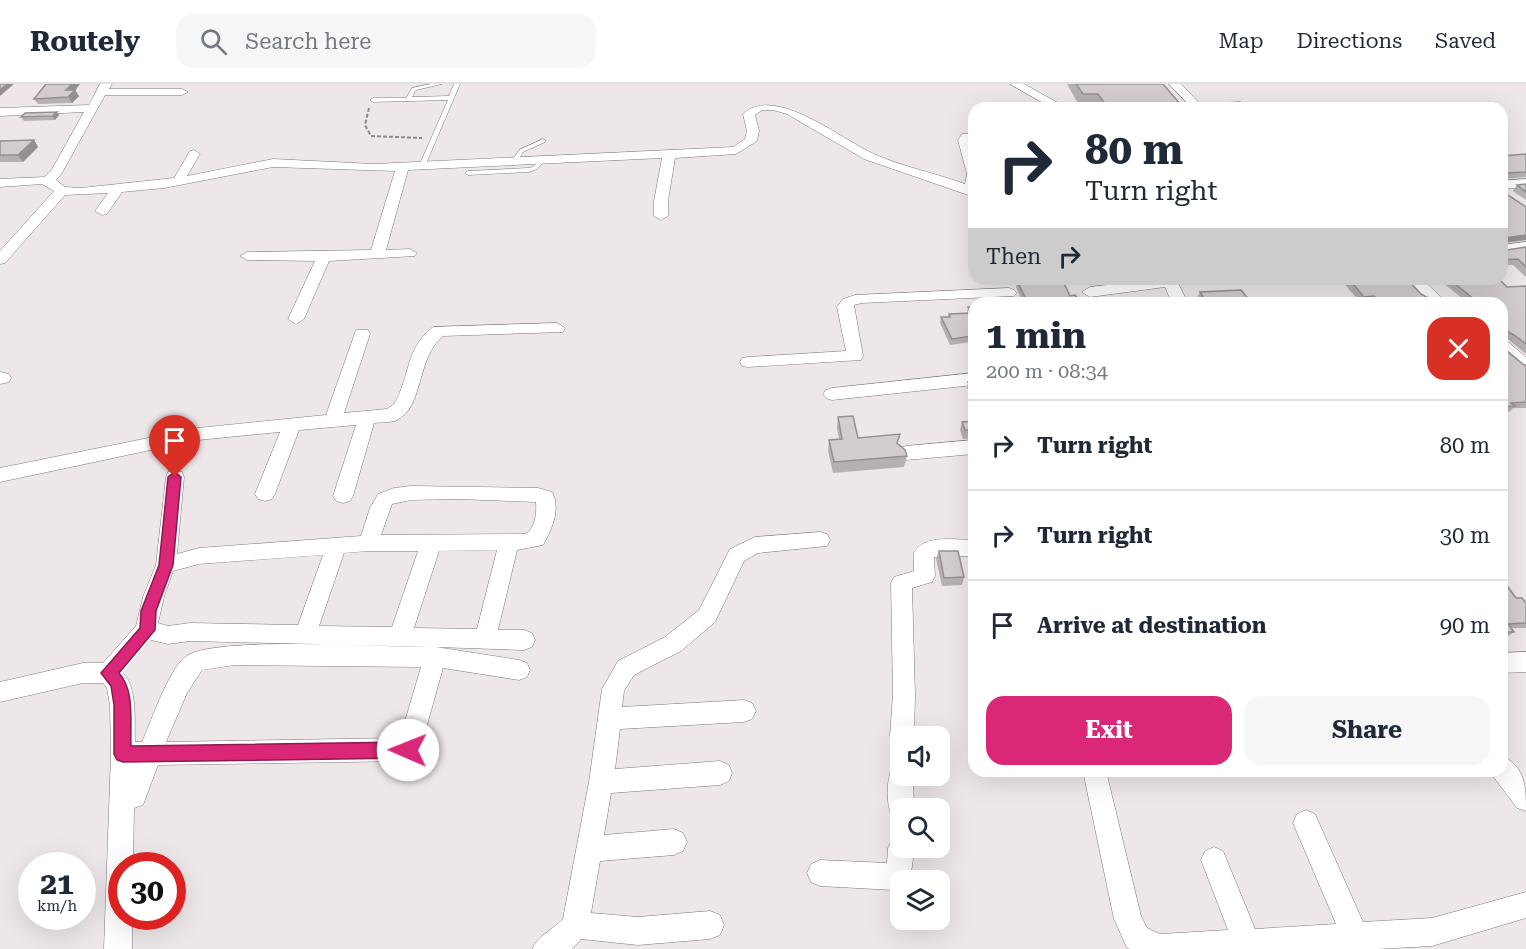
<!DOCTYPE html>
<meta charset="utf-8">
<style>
:root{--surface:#fff;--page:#f6f6f7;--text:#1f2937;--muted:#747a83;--line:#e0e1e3;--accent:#db2777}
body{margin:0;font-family:"Roboto Serif",serif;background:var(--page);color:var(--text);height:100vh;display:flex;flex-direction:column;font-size:22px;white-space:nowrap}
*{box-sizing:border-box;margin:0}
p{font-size:20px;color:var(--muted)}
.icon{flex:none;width:33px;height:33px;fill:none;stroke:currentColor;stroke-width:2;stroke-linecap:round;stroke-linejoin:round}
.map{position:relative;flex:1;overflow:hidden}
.side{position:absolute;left:968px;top:213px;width:540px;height:480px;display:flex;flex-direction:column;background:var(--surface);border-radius:18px;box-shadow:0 6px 24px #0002}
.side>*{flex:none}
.guide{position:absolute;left:968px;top:18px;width:540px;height:183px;border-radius:18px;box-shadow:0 6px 24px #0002;background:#fff;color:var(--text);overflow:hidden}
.buttons{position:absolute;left:890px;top:642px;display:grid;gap:12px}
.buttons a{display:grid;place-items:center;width:60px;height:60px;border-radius:12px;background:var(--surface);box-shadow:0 6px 24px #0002;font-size:30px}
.speed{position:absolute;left:18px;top:768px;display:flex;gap:12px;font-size:30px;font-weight:700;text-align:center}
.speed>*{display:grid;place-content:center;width:78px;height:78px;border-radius:50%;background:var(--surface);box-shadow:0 6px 24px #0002;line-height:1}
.speed small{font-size:15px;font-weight:400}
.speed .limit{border:9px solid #d22;background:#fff;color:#111}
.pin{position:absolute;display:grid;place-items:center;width:51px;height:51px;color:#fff;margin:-62px -26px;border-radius:50% 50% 50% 0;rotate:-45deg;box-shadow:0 0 6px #0007}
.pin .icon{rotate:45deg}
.me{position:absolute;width:66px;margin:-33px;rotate:271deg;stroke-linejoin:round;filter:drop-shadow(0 0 4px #0008)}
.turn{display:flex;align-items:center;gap:21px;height:126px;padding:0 18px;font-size:27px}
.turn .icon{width:78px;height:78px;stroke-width:2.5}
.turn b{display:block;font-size:42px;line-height:51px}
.then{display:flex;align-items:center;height:57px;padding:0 18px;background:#0003;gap:12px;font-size:22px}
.round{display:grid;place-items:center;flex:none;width:63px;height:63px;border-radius:18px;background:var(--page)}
.headline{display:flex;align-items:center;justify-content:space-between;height:102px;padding:0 18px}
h1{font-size:36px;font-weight:700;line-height:45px}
.cta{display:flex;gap:12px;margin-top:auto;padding:12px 18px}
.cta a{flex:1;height:69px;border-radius:18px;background:var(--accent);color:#fff;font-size:24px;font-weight:700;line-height:69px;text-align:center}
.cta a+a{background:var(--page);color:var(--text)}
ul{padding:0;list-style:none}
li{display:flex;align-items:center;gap:18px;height:90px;padding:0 18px;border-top:2px solid var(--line)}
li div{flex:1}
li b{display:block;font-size:22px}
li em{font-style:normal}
header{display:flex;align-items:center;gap:36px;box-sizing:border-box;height:84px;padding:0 30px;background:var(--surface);border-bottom:2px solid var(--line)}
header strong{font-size:28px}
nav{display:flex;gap:33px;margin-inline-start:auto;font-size:21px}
.search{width:420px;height:54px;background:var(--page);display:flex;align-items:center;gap:15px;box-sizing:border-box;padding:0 21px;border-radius:18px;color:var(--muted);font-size:22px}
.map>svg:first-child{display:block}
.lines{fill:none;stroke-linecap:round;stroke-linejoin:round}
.lane-casing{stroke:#7b7678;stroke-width:1}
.street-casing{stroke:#7b7678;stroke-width:1}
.path{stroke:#8e8a8b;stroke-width:2;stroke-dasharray:4 2;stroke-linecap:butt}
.lane{fill:#fff;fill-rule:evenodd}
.street{fill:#fff;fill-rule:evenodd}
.wall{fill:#b5b0b3}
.shaded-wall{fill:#949092}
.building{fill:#d3cdd0;stroke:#949092;stroke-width:1.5}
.route{fill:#db2777;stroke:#8e194d;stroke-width:1.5}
</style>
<header>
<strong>Routely</strong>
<div class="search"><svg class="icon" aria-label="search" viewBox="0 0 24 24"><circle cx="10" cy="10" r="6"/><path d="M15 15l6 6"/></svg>Search here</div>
<nav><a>Map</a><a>Directions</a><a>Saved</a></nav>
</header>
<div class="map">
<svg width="1526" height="865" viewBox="0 0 1526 865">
<rect width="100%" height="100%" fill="#ede7e9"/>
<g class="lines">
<!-- lane casing -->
<g class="lane-casing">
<g id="lane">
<polygon points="431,0 442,0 416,6 412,13 449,12 454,0 460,0 425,82 422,84 419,82 448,16 373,18 370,16 373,14 406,14 412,4"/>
<polygon points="543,55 546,57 545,58 523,68 517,78 513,78 512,77 519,66"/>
<polygon points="542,74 545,76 537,85 529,88 468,91 465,89 468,87 528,84 533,83"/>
</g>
</g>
<!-- street casing -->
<g class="street-casing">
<g id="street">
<path d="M100,0h12l-3,5h73l6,3 -6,3h-77l-43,78 -6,7 9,7 16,1 93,-10 16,-27 4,-1 6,4 -13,22 86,-17 101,5 359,-17 12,-8 2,-8 -4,-17c32,-30 99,26 131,40 29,13 61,19 91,30l2,-10 -9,-34 4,-6 12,-1v8h-4l4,11v45l-110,-38 -77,-45 -14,-4h-11l-7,5 4,16 -2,10 -21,13 -61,4 -7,43v15l-7,4 -7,-4v-15l8,-43 -254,12 -22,80 24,-1 7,4 -2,3 -86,5 -25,58 -8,5 -8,-5 27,-58 -68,-1 -7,-4 7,-4 124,-2 24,-79 -122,-4 -109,21 -42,4 -15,22 -5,1 -7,-4 13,-18 -43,2 -60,68 -5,1v-13l54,-60 -12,-7 -42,3v-8l44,-2 7,-6 33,-59 -84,4v-8l89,-3z"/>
<polygon points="1010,0 1024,0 1067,24 1052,24"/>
<polygon points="1169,0 1181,0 1204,24 1192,24"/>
<polygon points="1526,95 1526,103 1502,105 1502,97"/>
<polygon points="1526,158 1526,166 1502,169 1502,161"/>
<polygon points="1159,195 1176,195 1188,219 1172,219 1165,203 1090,213 1082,208 1090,203"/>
<polygon points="1406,195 1422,195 1447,219 1430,219"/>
<polygon points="1009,204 1014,206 1017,209 1014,212 862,219 854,221 863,272 861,276 748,283 742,282 740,278 742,274 748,273 846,267 837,223 843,215 855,211"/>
<path d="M557,239l8,5 -2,4 -120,4c-27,22 -19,71 -46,84 -6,3 -16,2 -23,3l-21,73 -3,5 -7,2 -7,-2 -3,-5 23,-71 -57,5 -24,64 -3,5 -7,2 -7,-2 -3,-5 25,-62 -82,8 -198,42v-14l198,-40 128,-13 30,-85h12l2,4 -26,79 43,-4 7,-5c17,-28 10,-54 39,-77z"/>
<polygon points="1502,257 1508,258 1526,273 1526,286 1520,285 1502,270"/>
<polygon points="0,288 9,290 11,294 9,298 0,300"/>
<polygon points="974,289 974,301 832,316 826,314 823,310 826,306 832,304"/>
<polygon points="974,356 974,370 906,376 900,374 897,369 900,364 906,362"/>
<path d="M175,386l7,2 2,5 -7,77 22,-6 162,-12 9,-28 8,-14 16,-6 17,-2 127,2 14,4c9,17 0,37 -9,53l-26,5 -19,80h26l8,3 3,7 -3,7 -8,3 -88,-3 83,13 8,3 3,7 -3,7 -8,3 -76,-12 -23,82 -4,8 -8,3 -250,4 -15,40 -9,3 -1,58h-11v50h10v33h-28l7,-195 -1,-49 -3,-17 -4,-5h-20l-83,19v-20l83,-19h20l33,-37 7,-29 13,-32 10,-88 2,-5zM458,415l78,3c1,11 -1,26 -10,32l-145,1 11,-31 19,-4zM497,466l-20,79 -63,-1 25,-77zM369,467h49l-26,76 -73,-1 25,-73zM323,471l-25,70 -108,-2 -22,3 -10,-3 6,-26 9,-26 26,-7zM151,556l17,4 22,-3 240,6c-43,1 -218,-12 -245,10 -17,14 -34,65 -43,85h-7c-1,-20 3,-54 -12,-69zM235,581l186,2 -21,71 -234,4 21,-49 15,-23z"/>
<path d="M820,448l7,2 3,6 -3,6 -69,7 -14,8 -29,61 -34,29 -47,24 -10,16 -2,16 122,-7 8,3 4,8 -4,8 -8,3 -124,7 -5,40 105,-8 9,4 3,8 -3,8 -9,4 -109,8 -7,42 70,-6 9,4 4,9 -4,9 -9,4 -74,6 -9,52 47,4 72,-6 10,4 4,10 -4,10 -10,4 -72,6 -57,-6 -9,10h-40c6,-14 21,-19 31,-30l26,-137 13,-93 16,-28 47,-24 34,-27 31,-61 25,-12z"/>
<path d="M974,456v16l-40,1 1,19 -3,6 -20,6 3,107 -1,41h-14v10l-6,-2 -4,-8 3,-41 -2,-112 3,-6 20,-6v-18c10,-19 41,-13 60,-13z"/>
<polygon points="1526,568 1526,588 1502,589 1502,569"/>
<path d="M1502,672c24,11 24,32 24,55l-9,-3 -24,-32 -2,-5h11z"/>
<path d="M900,680v12h13l1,32h-14v12l-8,-3c-6,-14 -6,-35 0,-49z"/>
<polygon points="1086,687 1106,687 1141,832 1147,844 1160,850 1228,846 1201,776 1205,767 1214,763 1223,767 1255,845 1336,840 1293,739 1297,730 1306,726 1315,730 1363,838 1432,834 1526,808 1526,834 1432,862 1377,865 1130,865 1127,864 1114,835 1084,692"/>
<polygon points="900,751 900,764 914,764 912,783 907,796 900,796 900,803 893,806 820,802 811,798 807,789 811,780 820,776 887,779 888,764 892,755"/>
</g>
</g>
<!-- path -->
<polyline class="path" points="369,24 365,41 371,52 422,54"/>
<!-- lane -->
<use href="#lane" class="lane"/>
<!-- street -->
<use href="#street" class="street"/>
</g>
<!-- wall -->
<g class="wall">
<polygon points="46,0 80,0 75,6 79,12 72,19 38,20 34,15"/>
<polygon points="1067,0 1163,0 1181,21 1180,24 1098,24 1095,20 1079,21"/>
<polygon points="59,31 55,36 24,37 21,33"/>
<polygon points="34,56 38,63 23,78 0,78 0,57"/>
<polygon points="1526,70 1526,93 1504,95 1505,109 1526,123 1526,156 1504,159 1504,163 1507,166 1526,163 1526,193 1513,181 1502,181 1502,72"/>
<polygon points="1526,100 1526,116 1513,107 1517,101"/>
<polygon points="1024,195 1062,195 1070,212 1082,219 1023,219 1016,203 1017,197 1025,197"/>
<polygon points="1340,195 1407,195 1421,210 1434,219 1360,218"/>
<polygon points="1438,195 1499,195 1507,203 1526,202 1526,270 1509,256 1505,255 1502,252 1502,219 1468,219"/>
<polygon points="1200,208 1250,217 1260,219 1196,219 1198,216 1197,214"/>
<polygon points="974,222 974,266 971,258 950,261 940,239 941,233 948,233 949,230 967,229 968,223"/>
<polygon points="1502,262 1524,281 1526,281 1526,324 1513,324 1509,328 1502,329"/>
<polygon points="974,297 974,313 967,304 968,298"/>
<polygon points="838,333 858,354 898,360 907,372 904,383 833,389 828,367 829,356 839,355 837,344"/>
<polygon points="974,337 974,354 963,355 960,346 962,338"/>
<polygon points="939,467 964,493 962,501 942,502 936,475"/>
<polygon points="1502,495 1516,514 1526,519 1526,544 1511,544 1514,548 1507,553 1502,553"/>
</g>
<!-- shaded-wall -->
<g class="shaded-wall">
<polygon points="7,0 14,0 0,12 0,6"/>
<polygon points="72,0 80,0 74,8 75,6 79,12 72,19 68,13 66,6"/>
<polygon points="57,28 59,31 55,36 52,32"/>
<polygon points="34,56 38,63 23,78 18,71"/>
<polygon points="1526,151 1526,156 1502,159 1505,154"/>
</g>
<!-- building -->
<g class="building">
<polygon points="0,0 7,0 0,6"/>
<polygon points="46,0 72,0 66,6 75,6 68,13 34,15"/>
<polygon points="1076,0 1163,0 1181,21 1160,22 1158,19 1106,21 1098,10 1083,10"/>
<polygon points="1240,18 1246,24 1217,24 1213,20"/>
<polygon points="57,28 52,32 21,33 25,29"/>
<polygon points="34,56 18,71 0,71 0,57"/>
<polygon points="1526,70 1526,88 1506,89 1504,92 1505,109 1526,123 1526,151 1505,154 1504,163 1507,166 1526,163 1526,183 1518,175 1502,176 1502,72"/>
<polygon points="1526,100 1526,108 1517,101"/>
<polygon points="1028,195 1062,195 1070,212 1075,211 1082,219 1028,219 1017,197 1029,197"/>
<polygon points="1349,195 1407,195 1421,210 1430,215 1434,219 1380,219 1374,212 1364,213"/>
<polygon points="1449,195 1499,195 1507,203 1526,202 1526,260 1514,251 1510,249 1502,241 1502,219 1479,219"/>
<polygon points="1241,206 1250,217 1259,217 1260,219 1199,219 1198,216 1205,216 1200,208"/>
<polygon points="974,222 974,256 972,252 952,255 941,233 950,233 949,230 972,229 968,223"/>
<polygon points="1502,262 1505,262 1506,266 1524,281 1526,281 1526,318 1511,319 1515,322 1502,323"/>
<polygon points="974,297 974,306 968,298"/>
<polygon points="853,332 858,354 900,350 897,359 905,366 907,372 834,378 829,356 842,355 838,333"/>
<polygon points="974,337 974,346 965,346 962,338"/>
<polygon points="939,467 958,467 964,493 944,494"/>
<polygon points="1502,495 1516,514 1522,514 1526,519 1526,539 1508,540 1514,548 1502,548"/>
</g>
<!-- route -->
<path class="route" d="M175,388l6,5 -8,88 -17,46 -1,19 -36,43c16,17 11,50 12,73l277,-4 6,2 2,6 -2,6 -6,2 -285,4 -6,-2 -3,-6v-49l-3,-19 -10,-13 39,-45 1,-17 18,-46 9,-88z"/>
</svg>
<div class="buttons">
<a><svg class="icon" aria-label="sound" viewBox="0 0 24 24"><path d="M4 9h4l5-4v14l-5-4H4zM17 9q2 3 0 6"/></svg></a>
<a><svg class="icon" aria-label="search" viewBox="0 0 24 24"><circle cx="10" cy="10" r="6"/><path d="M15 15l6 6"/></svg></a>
<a><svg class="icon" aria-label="layers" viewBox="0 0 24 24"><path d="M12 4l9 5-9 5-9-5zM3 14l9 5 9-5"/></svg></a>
</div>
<div class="speed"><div>21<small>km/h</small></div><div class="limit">30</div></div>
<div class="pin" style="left:175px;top:393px;background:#d93025"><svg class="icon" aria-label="arrive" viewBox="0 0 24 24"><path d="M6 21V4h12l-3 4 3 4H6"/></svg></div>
<svg class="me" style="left:408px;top:666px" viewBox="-20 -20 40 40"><circle r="19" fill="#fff"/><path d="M0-13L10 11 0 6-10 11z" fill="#db2777"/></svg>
<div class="guide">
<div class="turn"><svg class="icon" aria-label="right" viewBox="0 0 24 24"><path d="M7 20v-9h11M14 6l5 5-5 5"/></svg><div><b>80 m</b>Turn right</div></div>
<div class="then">Then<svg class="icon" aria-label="right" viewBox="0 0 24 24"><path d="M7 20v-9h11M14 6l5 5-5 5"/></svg></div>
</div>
<section class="side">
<div class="headline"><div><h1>1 min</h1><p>200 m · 08:34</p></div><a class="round" style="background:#d93025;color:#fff"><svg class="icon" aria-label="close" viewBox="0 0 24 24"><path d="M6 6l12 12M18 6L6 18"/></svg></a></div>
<ul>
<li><svg class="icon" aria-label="right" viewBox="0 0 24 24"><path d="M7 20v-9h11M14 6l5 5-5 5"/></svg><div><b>Turn right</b></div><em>80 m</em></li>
<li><svg class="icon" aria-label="right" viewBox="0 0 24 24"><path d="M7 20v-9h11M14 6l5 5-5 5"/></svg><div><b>Turn right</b></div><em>30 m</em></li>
<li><svg class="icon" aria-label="arrive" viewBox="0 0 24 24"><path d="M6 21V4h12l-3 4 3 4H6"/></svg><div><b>Arrive at destination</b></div><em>90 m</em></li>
</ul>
<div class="cta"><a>Exit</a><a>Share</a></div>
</section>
</div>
